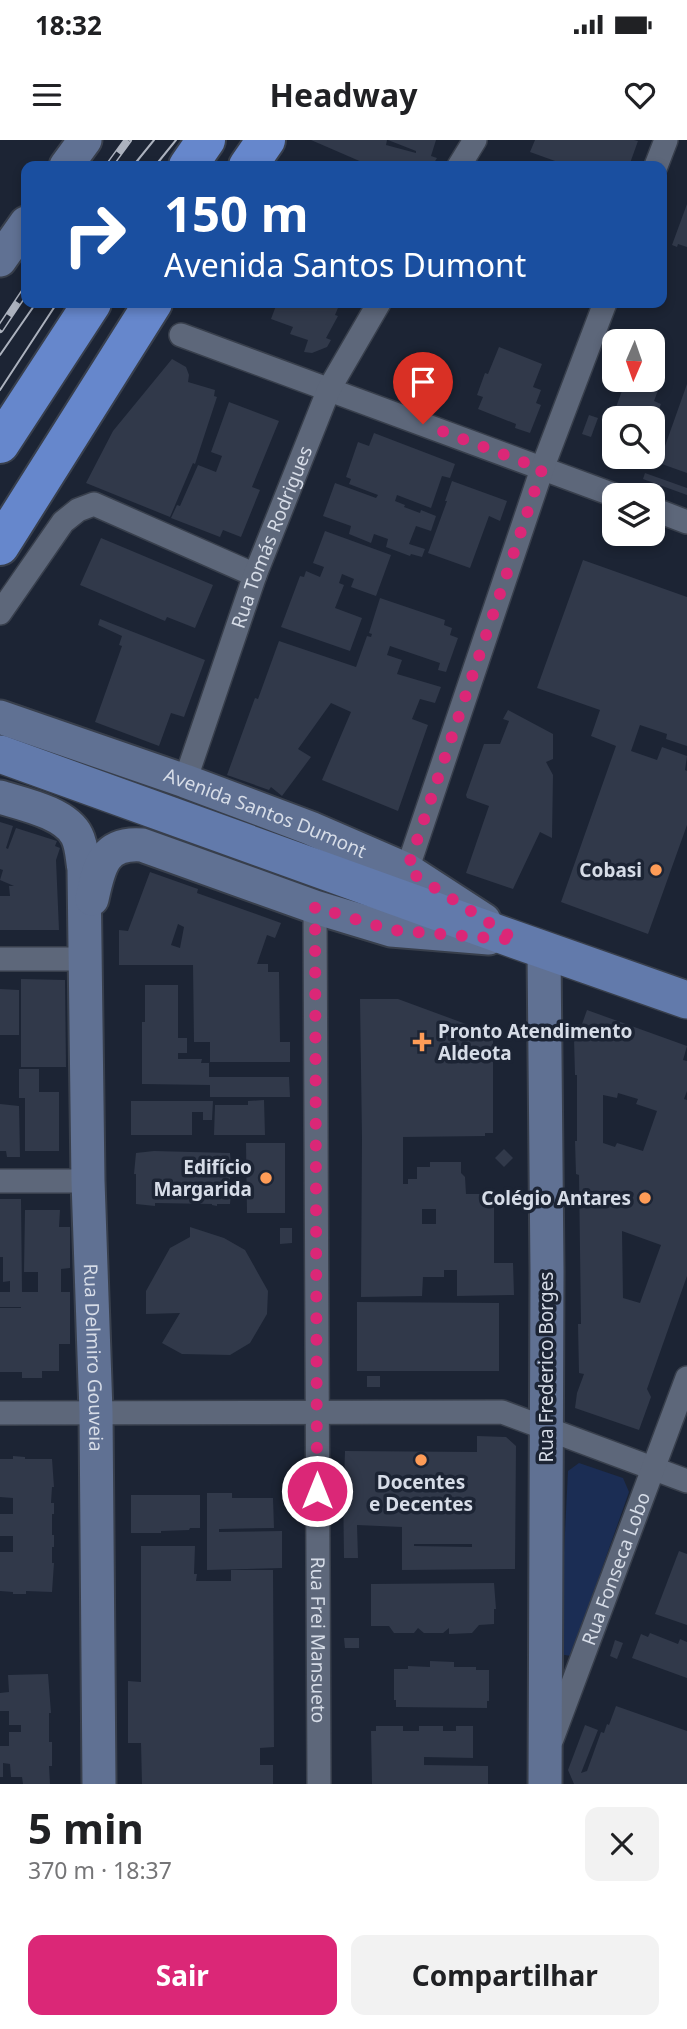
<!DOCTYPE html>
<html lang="pt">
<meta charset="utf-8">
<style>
:root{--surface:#fff;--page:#f2f2f2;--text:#202124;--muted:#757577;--accent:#db2777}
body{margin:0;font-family:"Noto Sans",sans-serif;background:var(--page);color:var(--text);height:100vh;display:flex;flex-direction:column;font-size:26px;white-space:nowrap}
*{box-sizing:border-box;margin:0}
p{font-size:23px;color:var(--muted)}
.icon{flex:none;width:38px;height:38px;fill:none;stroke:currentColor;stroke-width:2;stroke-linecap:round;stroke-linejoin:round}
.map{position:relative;height:1644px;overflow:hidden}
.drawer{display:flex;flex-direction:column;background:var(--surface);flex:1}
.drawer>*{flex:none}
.hud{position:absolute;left:21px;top:21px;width:646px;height:147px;border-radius:14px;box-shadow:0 4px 10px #0003;background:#1a4fa0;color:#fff;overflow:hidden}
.needle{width:46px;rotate:182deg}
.tools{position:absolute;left:602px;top:189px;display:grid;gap:14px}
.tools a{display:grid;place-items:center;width:63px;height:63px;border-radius:14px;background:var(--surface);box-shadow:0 4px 10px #0003;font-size:35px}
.pin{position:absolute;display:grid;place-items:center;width:60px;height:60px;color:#fff;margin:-72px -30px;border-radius:50% 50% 50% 0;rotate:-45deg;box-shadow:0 0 7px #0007}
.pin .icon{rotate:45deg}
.me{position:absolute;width:77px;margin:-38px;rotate:0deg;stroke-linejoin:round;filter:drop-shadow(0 0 5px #0008)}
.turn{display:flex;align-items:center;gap:24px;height:147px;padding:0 28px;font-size:32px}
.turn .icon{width:91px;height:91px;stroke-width:2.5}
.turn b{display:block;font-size:49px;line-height:60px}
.round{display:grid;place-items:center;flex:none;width:74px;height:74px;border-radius:14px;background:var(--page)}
.head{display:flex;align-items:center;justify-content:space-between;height:119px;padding:0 28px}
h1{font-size:42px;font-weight:700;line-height:52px}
.cta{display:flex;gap:14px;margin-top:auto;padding:14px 28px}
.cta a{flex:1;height:80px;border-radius:14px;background:var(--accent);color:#fff;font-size:28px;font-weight:700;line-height:80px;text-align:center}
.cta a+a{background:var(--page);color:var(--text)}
.status{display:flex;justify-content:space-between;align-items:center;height:49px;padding:0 35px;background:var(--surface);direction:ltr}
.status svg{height:19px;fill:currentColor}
header{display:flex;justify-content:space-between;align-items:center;height:91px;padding:0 28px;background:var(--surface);font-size:32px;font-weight:700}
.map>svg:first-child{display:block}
.green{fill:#1b2d54}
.building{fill:#31394a;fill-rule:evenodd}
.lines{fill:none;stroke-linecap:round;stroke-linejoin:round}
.street-casing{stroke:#383f4c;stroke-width:26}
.secondary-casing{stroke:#383f4c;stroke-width:37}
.primary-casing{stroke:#383f4c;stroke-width:40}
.highway-casing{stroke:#383f4c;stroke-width:42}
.street{stroke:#5d677a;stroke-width:23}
.secondary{stroke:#607193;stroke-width:33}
.primary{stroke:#627aab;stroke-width:37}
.highway{stroke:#6687cc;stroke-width:38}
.tram{stroke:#acb2be;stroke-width:2}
.rail-casing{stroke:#acb2be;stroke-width:8}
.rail{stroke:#1c2434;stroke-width:5;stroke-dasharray:16;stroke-linecap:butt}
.route{stroke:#db2777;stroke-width:12;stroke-dasharray:0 21.6}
.poi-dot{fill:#fe9c57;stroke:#1c2434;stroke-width:2.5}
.labels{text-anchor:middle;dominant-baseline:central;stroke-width:7;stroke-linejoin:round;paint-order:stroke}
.street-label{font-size:19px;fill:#d6dce7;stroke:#1c2434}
.poi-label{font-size:19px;font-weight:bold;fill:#d6dce7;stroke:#1c2434;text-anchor:end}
</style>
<div class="status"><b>18:32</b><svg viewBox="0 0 49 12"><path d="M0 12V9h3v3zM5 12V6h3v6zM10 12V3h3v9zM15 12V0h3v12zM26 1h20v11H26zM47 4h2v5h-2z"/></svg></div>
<header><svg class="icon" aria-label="menu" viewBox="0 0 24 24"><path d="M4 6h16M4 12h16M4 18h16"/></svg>Headway<svg class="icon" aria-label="heart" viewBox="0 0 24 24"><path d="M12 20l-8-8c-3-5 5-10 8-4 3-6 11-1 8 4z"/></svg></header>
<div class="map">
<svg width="687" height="1644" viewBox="0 0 687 1644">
<rect width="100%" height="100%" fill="#1c2434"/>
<!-- green -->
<polygon class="green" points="579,1323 623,1338 629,1352 571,1516 559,1514 568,1331"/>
<!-- building -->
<g class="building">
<polygon points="311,0 387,0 386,5 416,13 416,11 388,0 436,0 431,16 437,18 432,26 371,26"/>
<polygon points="535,0 634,0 638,1 629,26 569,26 530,12"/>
<polygon points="687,64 687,107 678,104 677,107 672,105"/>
<polygon points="277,163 340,163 335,175 338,176 326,198 331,200 327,207 312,213 304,212 308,200 290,194 293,187 271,179"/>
<polygon points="499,207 542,224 533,247 541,250 536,263 541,265 530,293 515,288 516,284 478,269 483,257 477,255 485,233 488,234"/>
<polygon points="172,219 186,227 189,235 188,242 215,250 214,256 217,257 195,324 193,323 170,377 86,343 113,291"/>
<polygon points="653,228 665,232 654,261 661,264 653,285 653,278 614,278 614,310 602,305 626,240 653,240"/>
<polygon points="687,244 687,333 659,323"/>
<polygon points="229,262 279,281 252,347 260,350 241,397 223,390 220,397 171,378 177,365 180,366 198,325 216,332 222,316 211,312"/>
<polygon points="589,275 598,278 591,297 582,294"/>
<polygon points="374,293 455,324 450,338 442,336 431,368 397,355 395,361 405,365 404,367 420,373 421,370 436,376 431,391 416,386 409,404 425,409 422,417 411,414 410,416 386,407 388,399 374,394 371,403 349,394 351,386 323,376 335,343 376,358 378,355 349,344 351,339 346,337 358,302 369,306"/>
<polygon points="645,333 687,348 687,355 643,339"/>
<polygon points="452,341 507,361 500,381 489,376 470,428 428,413 447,361 445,361"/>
<polygon points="325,391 391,415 376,456 351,447 354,439 342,434 339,443 344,445 335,468 362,478 350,511 281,487 300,436 304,437 306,431 320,437 324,427 313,423"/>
<polygon points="101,398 213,445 195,488 167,477 165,481 80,445"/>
<polygon points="583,420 687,457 687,606 666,599 667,594 640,585 631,611 657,620 662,607 687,616 685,630 687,631 687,685 648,794 561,762 616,606 591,596 600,570 537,548"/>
<polygon points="380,458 445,480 444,485 452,488 450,495 458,498 446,532 438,530 440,523 390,506 387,515 402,520 397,534 441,547 435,563 420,559 412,579 428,585 398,671 322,640 351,572 331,563 298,609 311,617 282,656 271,647 269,650 227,635 255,558 258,559 279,501 356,527 367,496 371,497 372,494 369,493"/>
<polygon points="100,479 205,520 184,577 171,573 159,606 95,582 122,506 119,505 122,496 98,485"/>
<polygon points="508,570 553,594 553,619 546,622 553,635 552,698 540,692 513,749 466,733 489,666 467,658 466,655 484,604 500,604 509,581 503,579"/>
<polygon points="0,682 13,686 6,708 8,709 16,688 57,701 55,706 60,708 56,720 59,790 0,790 0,756 10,756 9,746 14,746 0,740 3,730 0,729"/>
<path d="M150,732l48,17 -1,4 84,30 -6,15 -8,-3 -10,29h11v8h11l1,70h10v20h-80v-20h-16l-1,-77h-74v-35l9,1zM178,784l6,3 -4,21 -9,-3z"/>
<polygon points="21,839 65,840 66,927 21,927"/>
<polygon points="145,845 178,845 178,898 187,898 187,913 178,913 178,919 202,919 201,923 209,923 209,937 289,937 290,957 210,957 210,945 142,944 142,882 145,882"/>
<polygon points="0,849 19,850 19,895 0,895"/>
<path d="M360,859h38l95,35v99h-8v3l-82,1v47h5v-5h9v-12h13v-5h31v11l4,4 1,17h28v69h19l1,32 -57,1v-26h-13v7h-21l-1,19 -61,1 1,-159zM422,1069h14v15h-14z"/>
<path d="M587,870l100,36 -4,14 4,1v30l-3,8 3,1v176l-40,113 4,8 -12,33 -64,-22 2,-15 7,-19 -5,-1 -1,-49h3l-2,-149 -3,-1 -1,-33h2v-66h-2l-1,-37h3zM618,953l20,6 -2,5 21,7 -14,40 -26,-8 -2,4 -12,-4v-48l14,3zM622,1091l39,14 -21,58 -17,-5z"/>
<polygon points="19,929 39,929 39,952 59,952 59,1011 25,1011 25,958 19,958"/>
<polygon points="264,960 265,995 214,995 215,965 248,965 248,961"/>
<polygon points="131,961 213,961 212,980 203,980 203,972 192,972 192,995 131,995"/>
<polygon points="0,964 19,966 20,1017 7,1017 6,1011 0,1011"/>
<polygon points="246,1003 285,1003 285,1073 247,1073"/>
<polygon points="504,1009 513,1018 504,1027 495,1018"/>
<polygon points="154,1011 230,1013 232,1035 230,1035 230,1043 232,1043 230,1064 217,1064 217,1066 212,1065 212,1064 155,1063 155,1066 136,1064 136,1034 134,1034 136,1013"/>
<polygon points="0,1059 21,1059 22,1152 38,1152 38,1132 24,1132 25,1070 60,1070 59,1087 70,1087 70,1128 61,1129 61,1152 70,1152 70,1204 59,1204 59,1231 42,1231 42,1238 22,1238 22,1232 0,1232 0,1168 21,1168 21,1167 0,1167 0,1152 10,1152 10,1141 3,1142 3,1117 0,1117"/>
<polygon points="190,1087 224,1098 245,1110 268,1151 267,1174 250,1203 230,1215 182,1214 162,1203 180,1173 146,1174 146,1151 170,1108 190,1097"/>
<polygon points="280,1088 292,1088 292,1103 280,1104"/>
<polygon points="357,1162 499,1163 499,1231 357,1231"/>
<rect x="367" y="1236" width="13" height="11"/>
<path d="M477,1296l29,1 10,9 -1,123 -113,1v-43l-45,-2 1,33h-14l-1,-77h1l1,-30 132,1zM414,1404h58v3l-58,-1z"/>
<polygon points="13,1316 25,1317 25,1319 52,1319 54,1347 52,1347 51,1363 54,1363 54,1374 52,1374 52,1395 54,1395 54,1407 52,1407 52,1423 54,1423 52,1452 26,1451 26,1454 13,1454 13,1452 0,1451 0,1412 13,1412 13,1396 0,1396 0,1374 13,1374 13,1358 0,1357 0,1319 13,1319"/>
<polygon points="207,1353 232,1353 232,1358 273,1358 274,1388 219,1389 219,1392 282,1391 282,1428 207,1430"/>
<polygon points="131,1355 200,1355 200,1388 190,1388 189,1390 161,1391 161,1393 131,1393"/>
<polygon points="141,1406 195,1406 194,1434 197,1434 196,1441 231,1441 231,1430 273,1430 274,1607 260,1608 260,1625 273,1625 273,1644 142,1644 141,1603 128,1603 128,1541 141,1542"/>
<polygon points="679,1411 687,1414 687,1485 655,1474"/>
<polygon points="494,1443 496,1469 494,1469 494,1484 479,1485 472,1493 449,1494 449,1488 443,1493 424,1493 418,1488 414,1493 394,1493 389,1486 371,1486 371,1444"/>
<polygon points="650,1493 678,1504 680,1499 687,1502 687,1538 632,1518 641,1494 648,1497"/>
<polygon points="344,1498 359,1498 359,1508 345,1508"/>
<polygon points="615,1500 623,1503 617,1519 610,1516"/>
<polygon points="430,1521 454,1522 454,1527 476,1527 476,1530 489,1530 489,1561 487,1561 487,1568 396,1567 396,1560 394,1560 394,1529 408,1529 408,1526 430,1527"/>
<polygon points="48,1534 51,1573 49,1573 49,1602 52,1602 52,1626 49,1626 50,1644 23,1644 22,1637 11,1637 10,1624 3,1623 3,1637 0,1637 0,1606 9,1606 9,1592 21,1592 21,1585 9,1585 9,1571 0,1571 0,1553 9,1552 8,1535"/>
<polygon points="616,1566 687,1591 687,1644 574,1644 568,1630 585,1585 598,1590 581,1633 587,1631 601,1592 604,1593 607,1584 609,1585"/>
<polygon points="376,1586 403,1586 403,1591 419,1591 419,1586 443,1586 443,1591 456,1591 456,1586 473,1586 473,1618 424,1617 424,1625 488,1626 488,1644 372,1644 371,1591 376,1591"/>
</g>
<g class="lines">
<!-- street casing -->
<g class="street-casing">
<g id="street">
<polyline points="459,26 475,0"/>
<polyline points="656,26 666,0"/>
<polyline points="181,195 614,355"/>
<polyline points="653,369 687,382"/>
<polyline points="0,473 63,382 78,370 94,364 255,435"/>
<path id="s1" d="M185,641l70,-206 74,-186 50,-86"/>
<polyline points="407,730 542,329 605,163"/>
<path id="s2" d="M315,767l4,877"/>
<polyline points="0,819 84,819"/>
<polyline points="0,1041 88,1041"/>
<polyline points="0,1273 502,1272 687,1341"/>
<path id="s3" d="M552,1599l135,-361"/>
</g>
</g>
<!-- secondary casing -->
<g class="secondary-casing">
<g id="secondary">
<polyline points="66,26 85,0"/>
<polyline points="0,120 26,83"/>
<path id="s4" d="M0,577l185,64 125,47 97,42 77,50"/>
<path id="s5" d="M0,657c23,7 66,16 77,39 5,10 5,22 7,33l4,312 8,231 3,372"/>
<path d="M92,759c7,-32 11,-57 50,-54l173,62 76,23 98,8"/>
<polyline points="544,810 547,1131 545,1644"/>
</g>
</g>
<!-- primary casing -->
<g class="primary-casing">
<polyline id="primary" points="0,614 516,800 687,860"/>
</g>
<!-- highway casing -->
<g class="highway-casing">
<g id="highway">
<polyline points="188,26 206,0"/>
<polyline points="248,26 266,0"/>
<polyline points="0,304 92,163"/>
<polyline points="0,406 153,163"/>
</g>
</g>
<!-- street -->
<use href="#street" class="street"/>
<!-- secondary -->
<use href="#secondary" class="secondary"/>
<!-- primary -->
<use href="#primary" class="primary"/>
<!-- highway -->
<use href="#highway" class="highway"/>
<!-- tram -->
<g class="tram">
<polyline points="133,26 154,0"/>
<polyline points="155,26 176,0"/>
<polyline points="0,215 36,163"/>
<polyline points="0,250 57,163"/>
</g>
<!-- rail casing -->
<g class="rail-casing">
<g id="rail">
<polyline points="109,26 128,0"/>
<polyline points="0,189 26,150"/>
</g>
</g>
<!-- rail -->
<use href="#rail" class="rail"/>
</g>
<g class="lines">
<!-- route -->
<polyline class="route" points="317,1351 315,767 391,790 516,800 407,730 542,329 423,284"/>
</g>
<!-- markers -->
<g class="poi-dot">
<circle cx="656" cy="730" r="7"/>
<path d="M418.5 891.5h7v7h7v7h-7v7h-7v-7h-7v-7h7z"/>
<circle cx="266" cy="1038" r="7"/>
<circle cx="645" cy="1058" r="7"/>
<circle cx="421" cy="1320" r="7"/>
</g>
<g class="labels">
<!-- street labels -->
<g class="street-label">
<text stroke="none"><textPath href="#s1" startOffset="259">Rua Tomás Rodrigues</textPath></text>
<text stroke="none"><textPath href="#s4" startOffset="282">Avenida Santos Dumont</textPath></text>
<text stroke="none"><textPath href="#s5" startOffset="611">Rua Delmiro Gouveia</textPath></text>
<text transform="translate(546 1227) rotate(-90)">Rua Frederico Borges</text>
<text stroke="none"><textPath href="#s3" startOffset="182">Rua Fonseca Lobo</textPath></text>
<text stroke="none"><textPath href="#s2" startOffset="733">Rua Frei Mansueto</textPath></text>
</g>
<!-- poi labels -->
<g class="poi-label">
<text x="642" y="730">Cobasi</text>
<text x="438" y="891" text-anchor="start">Pronto Atendimento<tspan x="438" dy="22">Aldeota</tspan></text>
<text x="252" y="1027">Edifício<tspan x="252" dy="22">Margarida</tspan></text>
<text x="631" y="1058">Colégio Antares</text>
<text x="421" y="1342" text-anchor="middle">Docentes<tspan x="421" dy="22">e Decentes</tspan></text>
</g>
</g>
</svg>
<div class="tools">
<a><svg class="needle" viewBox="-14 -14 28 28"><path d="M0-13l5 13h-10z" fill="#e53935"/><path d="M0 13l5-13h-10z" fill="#757577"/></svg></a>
<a><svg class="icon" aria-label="search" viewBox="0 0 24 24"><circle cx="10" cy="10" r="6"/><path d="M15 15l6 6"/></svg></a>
<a><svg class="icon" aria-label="layers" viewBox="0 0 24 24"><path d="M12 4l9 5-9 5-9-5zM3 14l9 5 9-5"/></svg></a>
</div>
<div class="pin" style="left:423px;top:284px;background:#d93025"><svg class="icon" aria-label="arrive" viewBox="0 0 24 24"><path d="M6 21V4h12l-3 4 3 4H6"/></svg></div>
<svg class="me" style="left:317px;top:1351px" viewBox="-20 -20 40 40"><circle r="17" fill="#db2777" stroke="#fff" stroke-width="3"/><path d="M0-11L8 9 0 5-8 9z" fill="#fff"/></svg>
<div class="hud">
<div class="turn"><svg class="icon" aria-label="right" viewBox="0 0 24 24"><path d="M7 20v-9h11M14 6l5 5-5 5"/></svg><div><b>150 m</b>Avenida Santos Dumont</div></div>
</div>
</div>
<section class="drawer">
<div class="head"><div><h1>5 min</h1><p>370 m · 18:37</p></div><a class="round"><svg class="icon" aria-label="close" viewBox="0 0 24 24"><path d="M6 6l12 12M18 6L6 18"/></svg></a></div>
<div class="cta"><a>Sair</a><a>Compartilhar</a></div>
</section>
